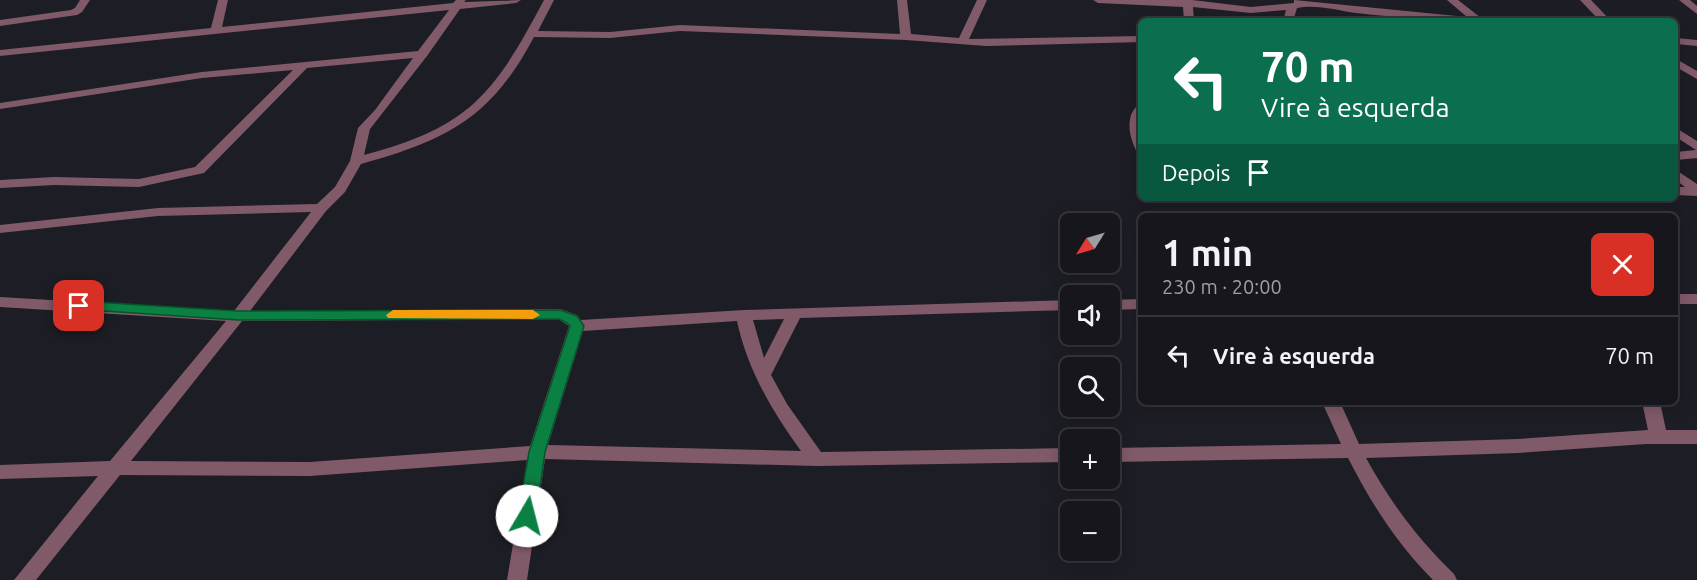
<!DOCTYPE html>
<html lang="pt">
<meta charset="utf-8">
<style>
:root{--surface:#16161c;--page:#232329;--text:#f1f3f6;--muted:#9e9fa3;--line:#35353b}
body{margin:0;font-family:Ubuntu,sans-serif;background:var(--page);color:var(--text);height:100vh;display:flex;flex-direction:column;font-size:22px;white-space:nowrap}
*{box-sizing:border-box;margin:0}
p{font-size:20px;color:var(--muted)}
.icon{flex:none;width:33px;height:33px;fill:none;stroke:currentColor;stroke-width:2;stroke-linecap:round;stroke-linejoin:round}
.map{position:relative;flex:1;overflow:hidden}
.panel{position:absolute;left:1138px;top:213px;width:540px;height:192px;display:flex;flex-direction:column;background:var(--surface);border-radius:9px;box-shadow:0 3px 15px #0003,0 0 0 2px var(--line)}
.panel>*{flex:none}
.top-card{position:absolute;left:1138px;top:18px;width:540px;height:183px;border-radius:9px;box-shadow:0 3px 15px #0003,0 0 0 2px var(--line);background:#0b6e4f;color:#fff;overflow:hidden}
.needle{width:39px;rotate:233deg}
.controls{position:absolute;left:1060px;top:213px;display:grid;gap:12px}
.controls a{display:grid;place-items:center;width:60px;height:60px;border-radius:9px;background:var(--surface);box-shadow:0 3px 15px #0003,0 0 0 2px var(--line);font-size:30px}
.pin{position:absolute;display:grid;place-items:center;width:51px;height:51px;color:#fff;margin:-26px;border-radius:12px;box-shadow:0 3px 9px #0006}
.me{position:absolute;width:66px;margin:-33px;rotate:8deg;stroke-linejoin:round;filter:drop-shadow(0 0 4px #0008)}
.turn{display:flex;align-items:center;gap:21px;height:126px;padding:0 24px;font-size:27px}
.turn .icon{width:78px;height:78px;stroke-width:2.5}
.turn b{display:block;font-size:42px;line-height:51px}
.then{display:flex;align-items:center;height:57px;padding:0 24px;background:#0003;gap:12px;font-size:22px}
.round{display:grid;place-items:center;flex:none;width:63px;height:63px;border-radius:9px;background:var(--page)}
.headline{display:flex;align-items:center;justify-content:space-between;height:102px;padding:0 24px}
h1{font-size:36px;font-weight:600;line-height:45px}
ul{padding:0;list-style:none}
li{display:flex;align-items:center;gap:18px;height:78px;padding:0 24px;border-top:2px solid var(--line)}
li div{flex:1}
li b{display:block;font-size:22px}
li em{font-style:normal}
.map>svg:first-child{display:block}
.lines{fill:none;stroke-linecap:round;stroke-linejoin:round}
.street{fill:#805a69;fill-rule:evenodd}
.route{fill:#0b8043;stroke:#07532c;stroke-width:1.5}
.slow{fill:#f59e0b}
</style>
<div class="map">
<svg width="1697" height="580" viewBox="0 0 1697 580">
<rect width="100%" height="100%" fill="#1d1d25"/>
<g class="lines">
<!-- street -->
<g class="street">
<polygon points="80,0 90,0 82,12 77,15 0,26 0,20 71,10 75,8"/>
<path d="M218,0h10l-6,27 231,-24 3,-3h10l-2,2 57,-2 -5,3 -56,6 -33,47 -57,73 -6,26c106,-28 130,-61 180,-155h10l-16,31 72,1 70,-7 220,9 -3,-34h10l4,34 48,4 18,-38h10l-18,39 173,-3v6l-156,4 -80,-6 -226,-9 -70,7 -76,-1c-43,81 -87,103 -173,127l-16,28 -19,19 -76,100 310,-2 17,6 4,5 163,-10 327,-10v10l-271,8 -29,57 16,29 34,48 250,-4v14l-255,4 -271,-7 -18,121h-20l20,-120 -217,16 -190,-1 -84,105h-22l84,-104 -98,3v-14l110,-4 116,-140 -226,-14v-10l234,14 77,-99 -153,4 -158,17v-8l158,-17 159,-4 18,-17 15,-26 8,-33 17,-18 38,-52 -106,10 -103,105 -65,14 -85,-2 -54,3v-8l54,-3 85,2 56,-12 98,-97 -91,8 -202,31v-6l202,-31 216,-21 31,-41 -449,46v-6l211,-22zM558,319l11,7 -39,120 -220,16 -179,-1 111,-140zM784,319l-20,39 -11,-38zM737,321c10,48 35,90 64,130l-253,-6 35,-114z"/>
<path d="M1093,0h99l59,7 43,-4v-3l173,17 -20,-17h11l27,21c-43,0 -86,-3 -129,-8 -20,-3 -40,-9 -59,-5l-4,13h-10l3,-11 -35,3 -58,-6 1,14h-10l-1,-14 -85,-4z"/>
<polygon points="1580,0 1591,0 1611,21 1600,21"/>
<polygon points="1679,0 1690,0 1697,6 1697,14"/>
<polygon points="1676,38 1697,40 1697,46 1676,44"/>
<polygon points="1676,59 1697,71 1697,79 1676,67"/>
<path d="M1142,103v52l-4,-1c-9,-15 -15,-42 4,-51z"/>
<polygon points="1676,128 1697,141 1697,158 1676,160 1676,152 1696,150 1676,137"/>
<polygon points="1676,170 1697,184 1697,196 1676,195 1676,187 1685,187 1676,180"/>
<rect x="1676" y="294" width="21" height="10"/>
<polygon points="1142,299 1142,309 1110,310 1110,300"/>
<path d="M1322,402h18l19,42 159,-5 130,-9 -6,-28h18l6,28h31v14h-51l-128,9 -152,5c24,44 52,81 88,116l3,6h-24c-36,-36 -62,-77 -85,-122l-238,4v-14l231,-4z"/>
</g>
</g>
<!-- route -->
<polygon class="route" points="79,301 238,311 560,310 577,316 584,326 545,452 536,516 533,521 527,523 521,521 518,516 529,452 570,326 567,323 559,319 238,320 74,309 72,306 74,303"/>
<!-- slow -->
<polygon class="slow" points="393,310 533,310 540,315 533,319 388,318 386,315"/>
</svg>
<div class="controls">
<a><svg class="needle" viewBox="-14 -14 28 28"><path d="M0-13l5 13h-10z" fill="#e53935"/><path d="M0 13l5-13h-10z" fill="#9e9fa3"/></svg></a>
<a><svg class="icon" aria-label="sound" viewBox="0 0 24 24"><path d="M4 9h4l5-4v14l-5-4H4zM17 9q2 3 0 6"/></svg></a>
<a><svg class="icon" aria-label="search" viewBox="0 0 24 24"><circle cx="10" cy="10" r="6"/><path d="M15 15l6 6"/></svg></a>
<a>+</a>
<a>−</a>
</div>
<div class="pin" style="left:79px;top:306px;background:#d93025"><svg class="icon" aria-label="arrive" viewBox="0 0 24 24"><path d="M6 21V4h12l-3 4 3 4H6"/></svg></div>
<svg class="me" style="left:527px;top:516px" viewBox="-20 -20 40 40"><circle r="19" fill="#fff"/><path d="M0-13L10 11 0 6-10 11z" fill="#0b8043"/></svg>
<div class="top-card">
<div class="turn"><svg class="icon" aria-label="left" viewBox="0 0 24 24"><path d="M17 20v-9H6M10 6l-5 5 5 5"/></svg><div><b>70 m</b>Vire à esquerda</div></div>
<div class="then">Depois<svg class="icon" aria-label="arrive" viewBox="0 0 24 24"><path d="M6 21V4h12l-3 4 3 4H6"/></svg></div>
</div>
<section class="panel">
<div class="headline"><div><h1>1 min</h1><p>230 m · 20:00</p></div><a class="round" style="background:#d93025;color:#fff"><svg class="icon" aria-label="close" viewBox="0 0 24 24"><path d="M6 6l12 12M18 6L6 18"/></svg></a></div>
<ul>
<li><svg class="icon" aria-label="left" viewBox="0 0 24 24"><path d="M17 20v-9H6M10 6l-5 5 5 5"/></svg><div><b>Vire à esquerda</b></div><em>70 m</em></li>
</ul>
</section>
</div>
